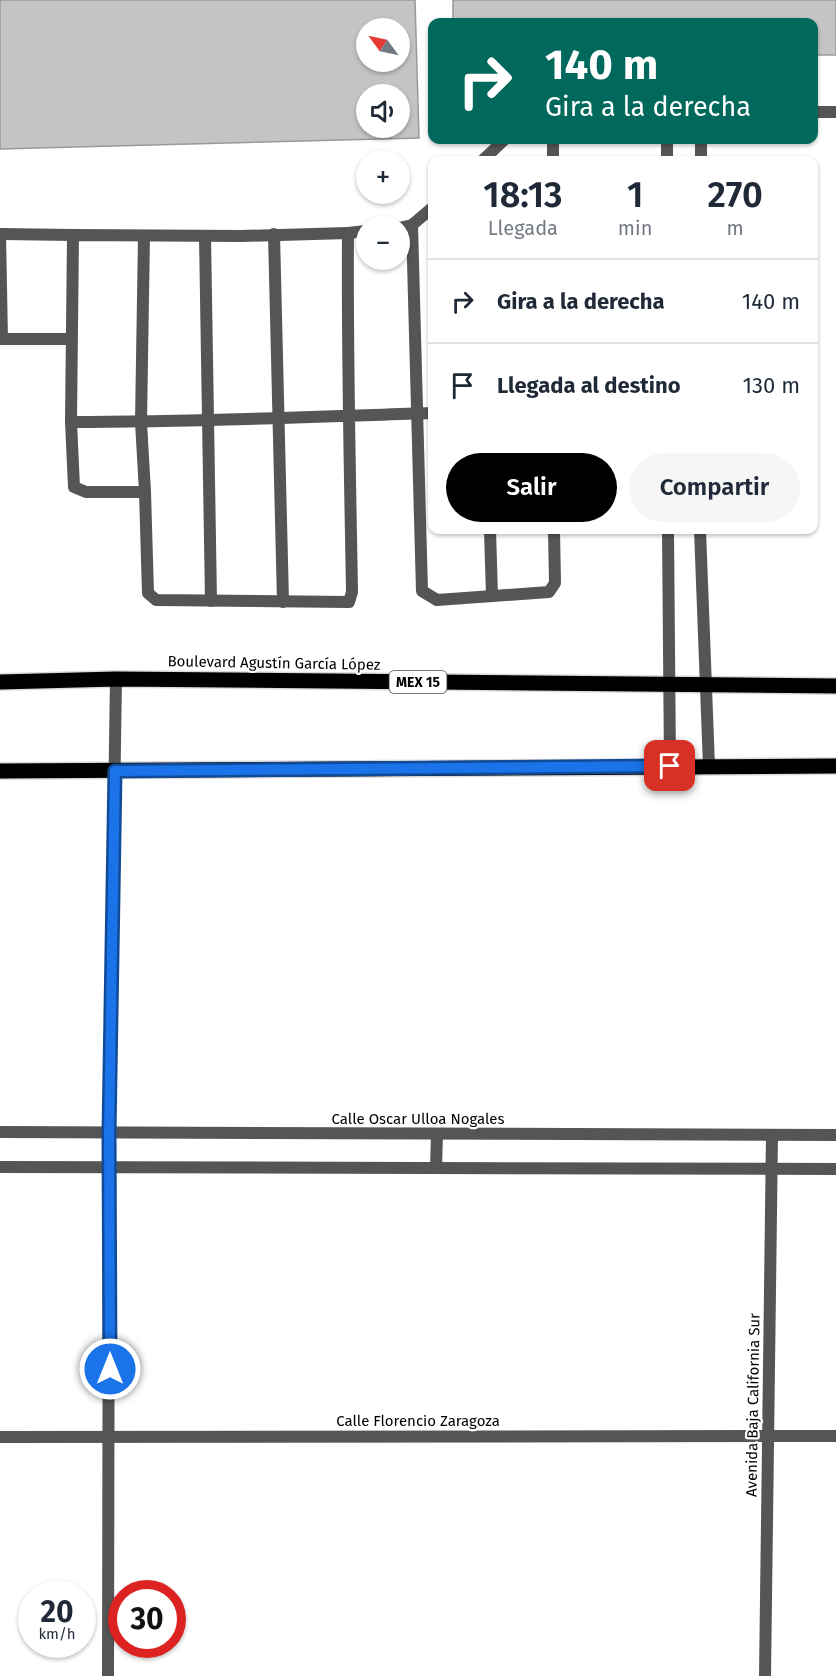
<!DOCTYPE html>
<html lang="es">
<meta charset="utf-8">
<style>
:root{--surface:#fff;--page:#f6f6f7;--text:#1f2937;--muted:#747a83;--line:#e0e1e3;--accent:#000}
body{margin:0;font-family:"Fira Sans",sans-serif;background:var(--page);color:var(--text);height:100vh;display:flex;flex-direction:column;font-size:22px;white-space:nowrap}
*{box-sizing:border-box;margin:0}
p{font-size:20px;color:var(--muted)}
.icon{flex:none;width:33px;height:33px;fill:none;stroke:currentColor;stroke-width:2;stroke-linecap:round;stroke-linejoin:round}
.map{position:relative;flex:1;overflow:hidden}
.details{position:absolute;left:428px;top:156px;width:390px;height:378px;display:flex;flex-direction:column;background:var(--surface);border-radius:12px;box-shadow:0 2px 4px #0004}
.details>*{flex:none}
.guide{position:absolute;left:428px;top:18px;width:390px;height:126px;border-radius:12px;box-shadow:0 2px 4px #0004;background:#00695c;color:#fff;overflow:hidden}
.needle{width:39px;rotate:303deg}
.controls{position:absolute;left:356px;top:18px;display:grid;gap:12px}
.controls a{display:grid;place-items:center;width:54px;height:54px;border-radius:50%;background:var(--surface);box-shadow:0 2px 4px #0004;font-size:30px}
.speed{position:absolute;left:18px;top:1580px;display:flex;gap:12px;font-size:30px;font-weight:700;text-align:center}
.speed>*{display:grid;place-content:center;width:78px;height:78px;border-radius:50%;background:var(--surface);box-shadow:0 2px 4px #0004;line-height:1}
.speed small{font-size:15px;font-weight:400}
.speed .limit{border:9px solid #d22;background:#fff;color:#111}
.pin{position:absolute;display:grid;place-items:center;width:51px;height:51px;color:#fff;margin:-26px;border-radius:12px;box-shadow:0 3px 9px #0006}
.me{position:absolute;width:66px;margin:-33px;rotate:0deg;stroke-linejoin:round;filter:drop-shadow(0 0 4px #0008)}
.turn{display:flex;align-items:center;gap:21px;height:126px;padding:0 18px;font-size:27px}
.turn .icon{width:78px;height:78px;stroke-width:2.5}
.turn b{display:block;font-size:42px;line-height:51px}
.eta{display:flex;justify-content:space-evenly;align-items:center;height:102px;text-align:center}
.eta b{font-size:36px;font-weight:600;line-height:42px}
.action{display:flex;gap:12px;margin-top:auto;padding:12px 18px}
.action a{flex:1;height:69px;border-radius:36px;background:var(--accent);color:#fff;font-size:24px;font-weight:600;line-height:69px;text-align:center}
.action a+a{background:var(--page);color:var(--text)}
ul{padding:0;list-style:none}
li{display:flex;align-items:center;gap:18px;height:84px;padding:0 18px;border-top:2px solid var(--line)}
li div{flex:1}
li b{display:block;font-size:22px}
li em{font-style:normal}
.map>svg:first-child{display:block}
.building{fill:#c4c4c4;stroke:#999;stroke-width:1.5;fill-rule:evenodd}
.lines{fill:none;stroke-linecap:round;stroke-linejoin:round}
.primary-casing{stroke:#dbdbdb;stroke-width:18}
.lane{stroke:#555;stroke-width:12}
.street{stroke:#555;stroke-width:12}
.primary{stroke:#000;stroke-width:15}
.route-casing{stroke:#114b97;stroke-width:15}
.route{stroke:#1a73e8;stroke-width:10}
.labels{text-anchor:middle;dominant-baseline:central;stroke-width:4.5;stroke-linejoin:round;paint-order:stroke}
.shield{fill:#fff;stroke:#4c4c4c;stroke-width:1.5}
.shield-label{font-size:14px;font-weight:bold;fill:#000}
.street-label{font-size:15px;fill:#000;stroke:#fff}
</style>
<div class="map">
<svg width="836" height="1676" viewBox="0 0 836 1676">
<rect width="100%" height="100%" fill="#fff"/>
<!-- building -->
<g class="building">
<path d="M0,0h415l4,138 -419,11zM366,28h33v34h-33zM366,94h33v34h-33z"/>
<polygon points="453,0 836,0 836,55 813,55 813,22 453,22"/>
</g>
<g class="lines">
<!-- primary casing -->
<g class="primary-casing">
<g id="primary">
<polyline points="0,682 116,679 836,686"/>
<polyline points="0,771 836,766"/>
</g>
</g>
<!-- lane -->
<g class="lane">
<polyline points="813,112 836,112"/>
<polyline points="701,140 701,160"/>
<polyline points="483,160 504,140"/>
<polyline points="553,160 553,140"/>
<polyline points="667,160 667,140"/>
<polyline points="412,225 422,591 437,600 549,592 555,583 554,530"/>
<polyline points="399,228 412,225 432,208"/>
<polyline points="348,233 366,231"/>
<polyline points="0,234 2,339"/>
<polyline points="1,234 73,235"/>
<polyline points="274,234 283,602"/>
<polyline points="205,236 211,601"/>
<polyline points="0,339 71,339"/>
<polyline points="71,422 74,487 86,492 145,492 141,422 144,236"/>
<path d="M145,492l3,101 8,7 193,2 3,-10c-2,-120 -5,-239 -4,-359l-106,3 -169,-1 -2,187c120,0 241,-5 361,-9"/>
<polyline points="490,530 492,596"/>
<polyline points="668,530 670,766"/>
<polyline points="700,530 709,766"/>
</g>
<!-- street -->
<g class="street">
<polyline points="0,1132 836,1135"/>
<polyline points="0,1167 836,1169"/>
<polyline points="436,1168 437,1134"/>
<polyline points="0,1437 836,1436"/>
<polyline points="108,1676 109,1133 116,679"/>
<polyline points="765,1676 772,1135"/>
</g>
<!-- primary -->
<use href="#primary" class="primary"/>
</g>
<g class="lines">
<!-- route casing -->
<g class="route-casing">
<polyline id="route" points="110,1369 109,1133 115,771 670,766"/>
</g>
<!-- route -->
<use href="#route" class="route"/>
</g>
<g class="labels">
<!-- shield labels -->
<rect class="shield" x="389.5" y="671" width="57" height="22" rx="4.5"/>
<g class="shield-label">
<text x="418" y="682">MEX 15</text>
</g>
<!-- street labels -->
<g class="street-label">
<text transform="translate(274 663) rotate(1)">Boulevard Agustín García López</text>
<text x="418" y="1119">Calle Oscar Ulloa Nogales</text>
<text transform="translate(753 1405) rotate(-89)">Avenida Baja California Sur</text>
<text x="418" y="1421">Calle Florencio Zaragoza</text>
</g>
</g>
</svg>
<div class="controls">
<a><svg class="needle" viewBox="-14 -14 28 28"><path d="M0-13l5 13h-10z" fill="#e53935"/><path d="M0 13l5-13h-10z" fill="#747a83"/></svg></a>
<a><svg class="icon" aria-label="sound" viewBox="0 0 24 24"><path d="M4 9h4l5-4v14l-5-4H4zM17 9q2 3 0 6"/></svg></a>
<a>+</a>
<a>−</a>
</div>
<div class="speed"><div>20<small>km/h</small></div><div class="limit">30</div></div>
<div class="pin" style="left:670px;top:766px;background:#d93025"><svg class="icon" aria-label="arrive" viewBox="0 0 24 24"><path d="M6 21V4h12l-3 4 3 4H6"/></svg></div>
<svg class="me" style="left:110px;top:1369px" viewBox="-20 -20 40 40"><circle r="17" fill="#1a73e8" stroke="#fff" stroke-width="3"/><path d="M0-11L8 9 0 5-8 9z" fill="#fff"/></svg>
<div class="guide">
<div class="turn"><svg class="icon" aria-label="right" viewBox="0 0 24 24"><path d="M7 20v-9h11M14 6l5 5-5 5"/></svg><div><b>140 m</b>Gira a la derecha</div></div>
</div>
<section class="details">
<div class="eta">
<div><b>18:13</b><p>Llegada</p></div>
<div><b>1</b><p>min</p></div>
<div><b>270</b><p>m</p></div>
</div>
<ul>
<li><svg class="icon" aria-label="right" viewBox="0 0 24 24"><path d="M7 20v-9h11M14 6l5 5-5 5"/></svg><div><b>Gira a la derecha</b></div><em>140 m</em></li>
<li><svg class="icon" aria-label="arrive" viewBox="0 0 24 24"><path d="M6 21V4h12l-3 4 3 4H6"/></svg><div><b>Llegada al destino</b></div><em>130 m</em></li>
</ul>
<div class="action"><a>Salir</a><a>Compartir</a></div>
</section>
</div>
